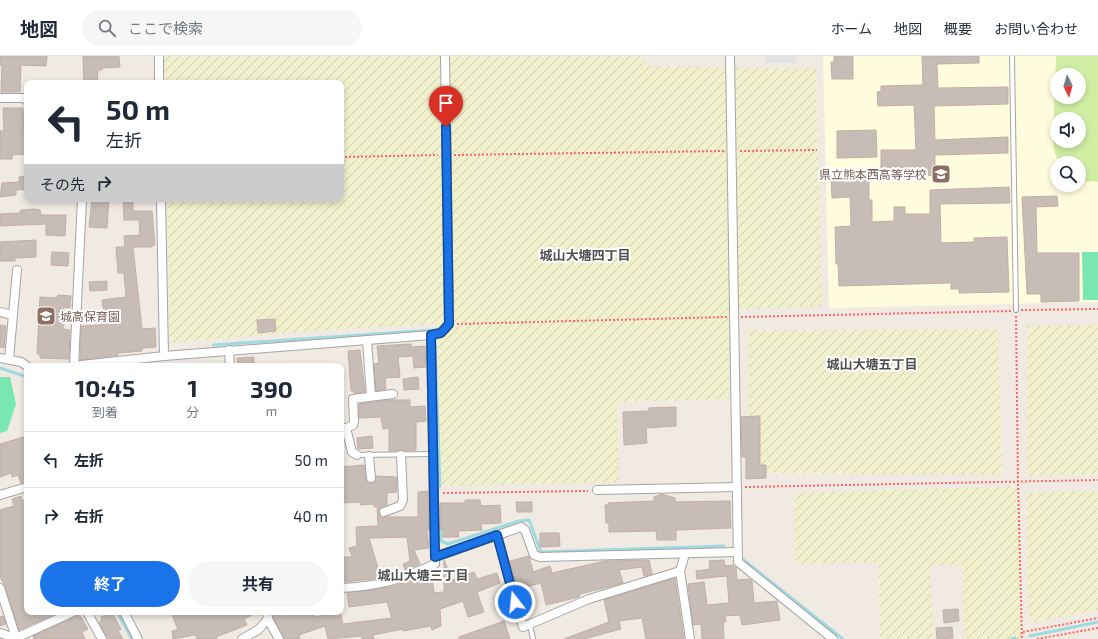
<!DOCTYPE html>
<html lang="ja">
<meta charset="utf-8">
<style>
:root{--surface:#fff;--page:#f6f6f7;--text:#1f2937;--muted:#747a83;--line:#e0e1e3;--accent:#1a73e8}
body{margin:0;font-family:"Exo 2","Noto Sans JP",sans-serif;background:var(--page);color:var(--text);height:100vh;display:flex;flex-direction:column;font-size:15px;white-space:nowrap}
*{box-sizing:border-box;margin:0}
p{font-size:13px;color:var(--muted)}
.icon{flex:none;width:22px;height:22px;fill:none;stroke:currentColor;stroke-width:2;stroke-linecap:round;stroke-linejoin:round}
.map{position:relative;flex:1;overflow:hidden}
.panel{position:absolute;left:24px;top:307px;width:320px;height:252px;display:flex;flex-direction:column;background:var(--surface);border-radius:8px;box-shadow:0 2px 6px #0003}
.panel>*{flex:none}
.guide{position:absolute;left:24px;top:24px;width:320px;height:122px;border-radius:8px;box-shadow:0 2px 6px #0003;background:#fff;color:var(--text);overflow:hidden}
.needle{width:26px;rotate:175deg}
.tools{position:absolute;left:1050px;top:12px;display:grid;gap:8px}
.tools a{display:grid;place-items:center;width:36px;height:36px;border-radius:50%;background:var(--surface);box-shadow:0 2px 6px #0003;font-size:20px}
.pin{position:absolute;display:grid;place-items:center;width:34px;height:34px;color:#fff;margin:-41px -17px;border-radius:50% 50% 50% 0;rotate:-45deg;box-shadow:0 0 4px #0007}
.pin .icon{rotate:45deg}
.me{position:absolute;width:44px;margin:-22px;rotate:344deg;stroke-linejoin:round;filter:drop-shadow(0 0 3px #0008)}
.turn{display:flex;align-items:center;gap:14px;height:84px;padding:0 16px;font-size:18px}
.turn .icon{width:52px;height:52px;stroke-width:2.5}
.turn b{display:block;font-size:28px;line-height:34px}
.then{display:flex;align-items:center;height:38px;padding:0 16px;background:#0003;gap:8px;font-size:15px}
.eta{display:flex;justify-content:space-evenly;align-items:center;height:68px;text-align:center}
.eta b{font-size:24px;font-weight:700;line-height:28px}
.primary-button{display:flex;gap:8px;margin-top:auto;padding:8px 16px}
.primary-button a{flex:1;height:46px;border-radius:24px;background:var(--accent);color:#fff;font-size:16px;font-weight:700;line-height:46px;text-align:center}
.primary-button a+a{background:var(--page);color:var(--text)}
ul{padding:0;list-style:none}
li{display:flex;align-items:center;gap:12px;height:56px;padding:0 16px;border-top:1px solid var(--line)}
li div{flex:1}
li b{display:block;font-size:15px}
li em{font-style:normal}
header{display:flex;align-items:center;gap:24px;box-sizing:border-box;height:56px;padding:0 20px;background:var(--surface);border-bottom:1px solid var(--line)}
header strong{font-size:19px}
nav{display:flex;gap:22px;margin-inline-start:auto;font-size:14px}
.search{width:280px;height:36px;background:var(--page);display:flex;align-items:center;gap:10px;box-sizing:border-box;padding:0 14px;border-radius:22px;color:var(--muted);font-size:15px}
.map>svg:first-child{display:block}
.education{fill:#fffcdd;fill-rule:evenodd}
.farmland{fill:url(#farmland-furrows)}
.grass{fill:#d0efa3;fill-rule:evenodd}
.pitch{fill:#79e7b2}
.parking{fill:#e2e2e2}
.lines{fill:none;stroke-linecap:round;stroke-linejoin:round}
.stream{stroke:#9fd9e2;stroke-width:3}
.building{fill:#c8bcb6;stroke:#c3aea4}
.service-casing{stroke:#a5a5a5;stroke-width:6}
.minor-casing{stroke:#a5a5a5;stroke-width:10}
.path{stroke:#ff6665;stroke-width:2;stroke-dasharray:2 2;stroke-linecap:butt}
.service{stroke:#fff;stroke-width:4}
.minor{stroke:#fff;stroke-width:8}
.route-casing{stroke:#114b97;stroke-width:10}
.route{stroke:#1a73e8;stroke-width:7}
.labels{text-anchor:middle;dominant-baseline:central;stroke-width:4;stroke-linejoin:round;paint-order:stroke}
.education-label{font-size:12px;fill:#785e54;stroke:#fff;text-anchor:end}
.neighbourhood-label{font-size:13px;font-weight:bold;fill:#515151;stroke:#fff}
</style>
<header>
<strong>地図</strong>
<div class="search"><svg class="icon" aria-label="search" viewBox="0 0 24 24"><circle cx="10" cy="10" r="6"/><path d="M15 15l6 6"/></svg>ここで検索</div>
<nav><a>ホーム</a><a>地図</a><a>概要</a><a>お問い合わせ</a></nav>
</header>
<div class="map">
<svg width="1098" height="583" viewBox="0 0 1098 583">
<defs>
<pattern id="farmland-furrows" width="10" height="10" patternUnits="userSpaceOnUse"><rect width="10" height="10" fill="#f1f0cc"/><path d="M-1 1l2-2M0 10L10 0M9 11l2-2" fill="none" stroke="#cecdaf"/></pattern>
</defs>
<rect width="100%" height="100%" fill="#f0eae3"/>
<!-- education -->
<path class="education" d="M823,0h275v246l-269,6zM1057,19h22v22h-22zM1057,63h22v22h-22zM1057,107h22v22h-22z"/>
<!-- farmland -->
<g class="farmland">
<polygon points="163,0 643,0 644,10 816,13 822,250 729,254 729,343 617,346 619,426 442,430 437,268 298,276 170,287 167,143 341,143 341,27 164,27"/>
<polygon points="1098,269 1098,418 1027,420 1028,270"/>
<polygon points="998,273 1002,419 749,417 749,274"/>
<polygon points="1017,430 1022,583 965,583 962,509 930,510 933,583 880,583 878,506 796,508 794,437"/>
<polygon points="1098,435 1098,554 1029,567 1026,437"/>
</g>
<!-- grass -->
<path class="grass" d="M1056,0h42v126l-13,-1 -6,-2v-16h-19l-5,-9 -2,-13zM1057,19h22v22h-22zM1057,63h22v22h-22z"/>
<!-- pitch -->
<g class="pitch">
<polygon points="1082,196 1098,196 1098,244 1083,244"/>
<polygon points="0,321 10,321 16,348 7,375 0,377"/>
</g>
<!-- parking -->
<rect class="parking" x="765" y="0" width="31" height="7"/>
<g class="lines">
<!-- stream -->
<g class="stream">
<polyline points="213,289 434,274"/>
<polyline points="435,290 440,430"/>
<polyline points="0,312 24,320"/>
<polyline points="441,469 441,485 448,488 519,465 529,464 541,496 724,490"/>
<polyline points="741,502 843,583"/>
<polyline points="117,556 132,583"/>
<polyline points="1030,580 1098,566"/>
<polyline points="1012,583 1015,582"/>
</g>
</g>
<!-- building -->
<g class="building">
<polygon points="0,0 47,0 46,10 21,9 20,36 1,36 2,9 0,9"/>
<polygon points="83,0 119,0 120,11 102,12 102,14 98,14 97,27 84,27"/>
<polygon points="834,0 853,0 853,23 832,23 831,6 834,6"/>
<polygon points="922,0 979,0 979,7 937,8 938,32 1008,31 1008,48 934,50 935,84 1008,81 1008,97 935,99 935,119 922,120 922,114 881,114 881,94 916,94 914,49 878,50 877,36 881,35 881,30 923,29"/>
<polygon points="3,52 23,52 25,98 12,99 12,103 0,103 0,75 4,75"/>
<polygon points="876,74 877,101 837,102 837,75"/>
<polygon points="27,120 27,133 16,134 16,139 0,141 2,127 19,126 19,121"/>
<polygon points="831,121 869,121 869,144 872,144 872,166 894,165 894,151 905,151 905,158 930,158 930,134 1009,131 1010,147 940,148 941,187 974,186 974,182 1007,181 1009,236 959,237 959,233 951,233 951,227 839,230 838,208 836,208 835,171 851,170 850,141 832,142"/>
<polygon points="1057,140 1058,150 1036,151 1037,197 1079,197 1079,245 1041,246 1041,238 1027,238 1022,141"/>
<polygon points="92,143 109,143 107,172 89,171"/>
<polygon points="123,143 133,143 133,154 135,155 152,155 155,189 152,189 152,191 133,191 142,273 155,272 156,291 142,292 142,295 118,297 118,299 80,304 81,270 101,269 100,257 104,257 102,244 126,241 124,217 118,217 116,191 125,191 124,180 140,179 139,164 124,164"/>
<polygon points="34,153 40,154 41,159 66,159 65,180 46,179 46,168 0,170 0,158 19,157 21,154"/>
<polygon points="36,184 36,201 15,202 15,205 0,205 0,186"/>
<polygon points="52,196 69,197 68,210 51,209"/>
<polygon points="107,225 107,234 90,235 89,226"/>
<polygon points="58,239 71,240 70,252 64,251 63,273 70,274 69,303 40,302 40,298 37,298 40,241 57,242"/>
<polygon points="275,263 276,275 258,277 257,264"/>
<polygon points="0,269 6,270 4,292 0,291"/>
<polygon points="411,288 411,291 425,290 426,311 414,312 413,300 398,301 400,321 385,322 386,333 376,335 374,308 379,307 377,290"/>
<polygon points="360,294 365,336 354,337 354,335 351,335 348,295"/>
<polygon points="254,301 254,310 238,310 237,302"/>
<polygon points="418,321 419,333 404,334 403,323"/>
<polygon points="388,344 410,344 410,351 425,350 426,365 416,366 416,394 389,395 389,372 383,373 381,361 359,362 359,348"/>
<polygon points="676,351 676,370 646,372 647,387 624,389 623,356 649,355 649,352"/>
<polygon points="760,360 760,409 766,409 766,422 746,423 746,401 742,401 741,361"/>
<polygon points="27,380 27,426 21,427 18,419 12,421 11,417 0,421 0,388"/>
<polygon points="372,380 373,392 358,393 357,382"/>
<polygon points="364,409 366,423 369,427 374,426 376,420 396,421 397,436 387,437 387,449 379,455 379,458 383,461 418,461 418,436 428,435 429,474 427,474 429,492 414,494 420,508 405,514 403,508 410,505 407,481 369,482 381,522 345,526 345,524 341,524 341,501 352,501 349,492 357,490 356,471 378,470 377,450 374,451 374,448 360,449 360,446 341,447 341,411"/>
<polygon points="662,438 675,442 675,446 730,445 731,472 676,474 676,484 657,484 656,475 609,476 609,467 606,467 605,449 608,449 608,447 654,445 654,441"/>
<polygon points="21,440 22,445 27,444 27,458 24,459 27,472 27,521 24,522 27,528 27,556 60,556 19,574 5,530 0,521 0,454 14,450 12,443"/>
<polygon points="465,444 480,444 481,450 500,449 501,467 481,468 482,474 458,475 459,481 443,481 443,473 440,473 440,447 465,447"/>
<polygon points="516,446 532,446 532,456 517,456"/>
<polygon points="540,477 559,477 560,490 540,491"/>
<polygon points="529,500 533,516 550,510 552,517 605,505 649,504 652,518 644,520 642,511 619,514 623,527 580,538 579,541 546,549 541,527 518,533 510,505"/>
<polygon points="444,504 452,524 474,516 477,523 497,517 500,527 477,536 484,556 468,561 463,545 440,553 441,570 432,574 431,570 403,575 403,573 373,579 374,583 362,583 362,580 328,583 325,570 299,579 300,583 284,583 273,561 273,556 314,556 315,561 340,556 343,568 392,562 387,546 349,551 347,537 391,531 425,519 426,523 432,520 434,537 444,536"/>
<polygon points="724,504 725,510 733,509 734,512 736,511 737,524 750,523 752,525 754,547 777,545 780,564 742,569 740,559 725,560 726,566 723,566 724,583 702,583 701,568 693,569 688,528 704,526 707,549 729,547 727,520 697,523 696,515 710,513 709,505"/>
<polygon points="675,522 684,583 646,583 642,562 619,565 621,573 584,583 564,583 609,566 604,544"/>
<polygon points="958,553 959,565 944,567 943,554"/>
<polygon points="78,556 88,573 82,576 85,583 34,583 33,580 75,561"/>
<polygon points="112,556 121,573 118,575 123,583 107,583 99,566 102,564 101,561"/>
<polygon points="171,556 258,556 244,563 247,569 216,581 217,583 197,583 195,579 173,583 172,575 178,574"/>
<polygon points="3,560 6,568 0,570 0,561"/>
<polygon points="504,565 510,583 459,583 459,581"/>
<polygon points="952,571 953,582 937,583 936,572"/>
</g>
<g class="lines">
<!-- service casing -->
<g class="service-casing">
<g id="service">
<polyline points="1012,0 1016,254"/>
<polyline points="357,399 433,398"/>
<polyline points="530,569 533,583"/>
</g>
</g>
<!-- minor casing -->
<g class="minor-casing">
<g id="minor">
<polyline points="159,0 159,27"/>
<polyline points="730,0 738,506 833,583"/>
<polyline points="0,42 25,42 27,45"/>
<polyline points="161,143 164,300"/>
<polyline points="0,256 13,259"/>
<polyline points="431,279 435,501 521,471 525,474 534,499 540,501 737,496"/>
<polyline points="367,284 371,340"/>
<polyline points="229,294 230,310"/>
<polyline points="0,302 21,306 27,310"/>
<polyline points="9,303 17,214"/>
<path d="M72,310l92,-10 267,-21c9,-2 13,-3 18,-11l-4,-268"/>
<polyline points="74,310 82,143"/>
<polyline points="342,372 346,372 352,396 357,399"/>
<polyline points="346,372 353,369 354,366 353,343 393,338"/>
<polyline points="369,400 371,422"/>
<polyline points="597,434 737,431"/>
<polyline points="0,439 27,431"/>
<polyline points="384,456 400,450 403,444 401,399"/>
<polyline points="497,479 523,571 589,543 680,515"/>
<polyline points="685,498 680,515 690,583"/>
<polyline points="0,532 16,582"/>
<path d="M341,532c39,-2 59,-8 94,-24v-7"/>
<polyline points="87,556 102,583"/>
<polyline points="124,556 138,583"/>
<polyline points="267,556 268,563 279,583"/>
<polyline points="0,577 18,583"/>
<polyline points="16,582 73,556"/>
<polyline points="242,583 258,574 268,563"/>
</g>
</g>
<!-- path -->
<g class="path">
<polyline points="740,95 817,94"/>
<polyline points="454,99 724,95"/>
<polyline points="341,101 438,99"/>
<polyline points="1021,254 1098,253"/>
<polyline points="1016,260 1018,425 1022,583"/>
<polyline points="741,261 1011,255"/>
<polyline points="457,268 727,261"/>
<polyline points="745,431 1098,424"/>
<polyline points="443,437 588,435"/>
<polyline points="1023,576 1098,562"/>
<polyline points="1037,583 1098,572"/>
</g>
<!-- service -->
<use href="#service" class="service"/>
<!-- minor -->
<use href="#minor" class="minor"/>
</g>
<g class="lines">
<!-- route casing -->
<g class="route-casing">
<polyline id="route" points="446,71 449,268 441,277 431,279 435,501 497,479 515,546"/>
</g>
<!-- route -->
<use href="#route" class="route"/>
</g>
<!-- icons -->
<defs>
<g id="school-square" transform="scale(1)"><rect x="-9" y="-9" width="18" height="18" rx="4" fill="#8d6e63" stroke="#fff"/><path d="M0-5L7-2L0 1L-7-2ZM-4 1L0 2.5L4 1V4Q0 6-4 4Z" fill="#fff"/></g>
</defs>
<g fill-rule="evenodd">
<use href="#school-square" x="941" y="118"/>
<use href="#school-square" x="46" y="260"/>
</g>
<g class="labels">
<!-- education labels -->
<g class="education-label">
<text x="927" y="118">県立熊本西高等学校</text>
<text x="60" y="260" text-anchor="start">城高保育園</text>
</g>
<!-- neighbourhood labels -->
<g class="neighbourhood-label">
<text x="585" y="199">城山大塘四丁目</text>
<text x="872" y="308">城山大塘五丁目</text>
<text x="423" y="519">城山大塘三丁目</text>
</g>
</g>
</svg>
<div class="tools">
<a><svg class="needle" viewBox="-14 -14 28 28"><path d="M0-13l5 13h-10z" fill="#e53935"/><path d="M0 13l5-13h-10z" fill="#747a83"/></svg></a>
<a><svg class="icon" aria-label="sound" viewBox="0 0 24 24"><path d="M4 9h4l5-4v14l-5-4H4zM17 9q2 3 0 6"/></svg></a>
<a><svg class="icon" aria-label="search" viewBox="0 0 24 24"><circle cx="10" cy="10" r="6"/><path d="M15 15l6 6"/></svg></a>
</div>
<div class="pin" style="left:446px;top:71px;background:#d93025"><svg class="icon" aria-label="arrive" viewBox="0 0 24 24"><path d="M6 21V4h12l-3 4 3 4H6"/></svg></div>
<svg class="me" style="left:515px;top:546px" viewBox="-20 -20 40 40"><circle r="17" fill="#1a73e8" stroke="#fff" stroke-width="3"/><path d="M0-11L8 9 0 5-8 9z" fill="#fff"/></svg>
<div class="guide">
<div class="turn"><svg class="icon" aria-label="left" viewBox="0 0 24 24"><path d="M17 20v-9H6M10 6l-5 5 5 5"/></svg><div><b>50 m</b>左折</div></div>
<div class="then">その先<svg class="icon" aria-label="right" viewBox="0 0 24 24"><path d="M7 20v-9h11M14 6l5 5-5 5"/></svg></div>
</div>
<section class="panel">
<div class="eta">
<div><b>10:45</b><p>到着</p></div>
<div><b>1</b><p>分</p></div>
<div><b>390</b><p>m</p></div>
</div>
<ul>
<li><svg class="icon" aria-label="left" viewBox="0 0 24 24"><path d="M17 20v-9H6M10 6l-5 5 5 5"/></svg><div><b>左折</b></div><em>50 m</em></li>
<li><svg class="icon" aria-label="right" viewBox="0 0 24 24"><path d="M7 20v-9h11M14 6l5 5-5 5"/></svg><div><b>右折</b></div><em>40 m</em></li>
</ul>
<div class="primary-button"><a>終了</a><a>共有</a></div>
</section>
</div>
